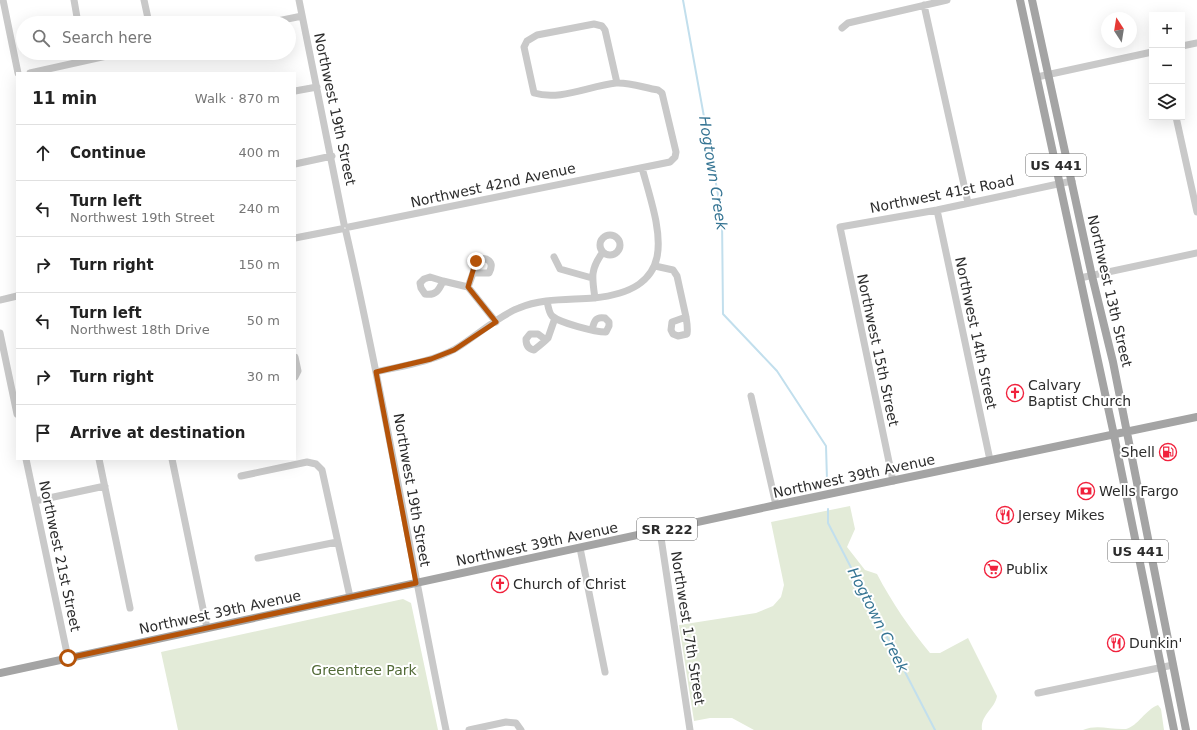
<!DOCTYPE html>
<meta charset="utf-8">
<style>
:root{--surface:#fff;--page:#f6f6f6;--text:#222;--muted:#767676;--line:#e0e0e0}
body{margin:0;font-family:"DejaVu Sans",sans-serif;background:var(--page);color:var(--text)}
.controls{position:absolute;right:12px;top:12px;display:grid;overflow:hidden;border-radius:0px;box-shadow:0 4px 16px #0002}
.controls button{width:36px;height:36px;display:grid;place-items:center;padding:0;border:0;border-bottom:1px solid var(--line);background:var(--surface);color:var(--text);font:20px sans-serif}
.compass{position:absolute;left:1101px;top:12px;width:36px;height:36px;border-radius:50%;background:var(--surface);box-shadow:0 4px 16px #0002;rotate:348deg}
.stop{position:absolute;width:12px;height:12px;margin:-9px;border:3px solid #b45309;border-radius:50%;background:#fff}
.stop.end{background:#b45309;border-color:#fff;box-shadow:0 1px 4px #0008}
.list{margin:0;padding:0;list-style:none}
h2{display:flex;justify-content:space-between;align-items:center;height:52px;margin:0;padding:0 16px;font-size:17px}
h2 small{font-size:13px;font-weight:400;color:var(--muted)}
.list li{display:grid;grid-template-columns:26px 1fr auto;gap:12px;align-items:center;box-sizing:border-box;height:56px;padding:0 16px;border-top:1px solid var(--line)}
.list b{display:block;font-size:15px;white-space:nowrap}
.list p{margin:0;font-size:13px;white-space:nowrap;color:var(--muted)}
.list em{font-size:13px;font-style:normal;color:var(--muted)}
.icon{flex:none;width:22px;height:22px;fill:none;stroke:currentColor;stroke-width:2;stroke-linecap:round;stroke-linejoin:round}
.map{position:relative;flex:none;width:1197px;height:730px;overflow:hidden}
.search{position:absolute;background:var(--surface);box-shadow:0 4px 16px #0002;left:16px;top:16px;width:280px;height:44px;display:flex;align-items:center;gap:10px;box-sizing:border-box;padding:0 14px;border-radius:22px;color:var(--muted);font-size:15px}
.panel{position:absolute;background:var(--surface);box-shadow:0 4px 16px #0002;left:16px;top:72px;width:280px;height:388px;border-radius:0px}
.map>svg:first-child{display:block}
.green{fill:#e3ebd8}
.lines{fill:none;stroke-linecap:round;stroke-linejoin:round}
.stream{stroke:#c2dfed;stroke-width:2}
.minor{stroke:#c9c9c9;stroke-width:7}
.major{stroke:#a4a4a4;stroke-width:8}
.route{stroke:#b45309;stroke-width:5}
.labels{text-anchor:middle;stroke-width:4;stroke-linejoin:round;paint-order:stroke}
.shield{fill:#fff;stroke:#6b6b6b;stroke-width:1}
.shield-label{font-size:13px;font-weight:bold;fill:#2c2c2c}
.street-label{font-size:14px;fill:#2c2c2c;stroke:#fff}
.poi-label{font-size:14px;fill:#2c2c2c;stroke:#fff;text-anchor:start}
.park-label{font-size:14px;fill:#526a37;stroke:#fff}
.water-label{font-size:15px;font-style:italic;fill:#357493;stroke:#fff}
</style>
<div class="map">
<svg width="1197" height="730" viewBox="0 0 1197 730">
<rect width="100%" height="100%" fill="#fff"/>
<path class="green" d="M850 506 855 529 847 547 865 570 877 574C891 601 910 629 930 653H940L968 638 997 696C995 709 980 715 982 730H754L732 718H710L694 721 679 625 756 613 773 606 781 597 784 585 771 522Z
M403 599 411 603 438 730H178L161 652Z
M1158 705 1161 709 1164 730H1083C1097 724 1111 730 1126 729 1138 726 1145 710 1158 705Z"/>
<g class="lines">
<path class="stream" d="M683 0 722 217 723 314 777 371 826 446 827 480
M828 509V523L935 730"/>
<path class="minor" d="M3 0 18 73
M74 0 78 23
M144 0 149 23
M299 0 344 224
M924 5 968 203
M268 23 302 16
M842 28 848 23 947 0
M1182 46 1197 43
M30 73 120 53
M1037 77 1152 52
M295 91 317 87
M1176 117 1197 212
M295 164 332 156
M937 210 990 460
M349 227 670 162 675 157 676 152 662 93 658 90C645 88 629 82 616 83 589 86 560 101 534 93L524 47 527 41 537 35 594 24 602 26 605 30 617 83
M346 232C384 397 412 564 446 730
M600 245a10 10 0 1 1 20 0a10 10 0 1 1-20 0Z
M295 238 341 229
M554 257 560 269 592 278
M655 266 673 270 677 276 686 317C687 323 688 328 687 334L678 336 673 334 671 330 672 322 686 317
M1080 278 1197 253
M443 281 430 277 424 279 420 283 421 288 425 294C436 296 439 290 443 281L468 287 473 273H489C495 262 487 255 476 261L473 273
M468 287 496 322
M595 298C592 278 590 269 603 252
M0 300 17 296
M547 301C548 306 549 313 552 316 560 323 595 332 606 332L609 326V322L605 318C595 316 594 322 592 330
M0 333 17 414
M546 340 538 334H530L526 339C526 345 528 349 534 350 539 346 543 343 548 338L555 318
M295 357 298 371 295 377
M376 372C402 366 431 362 455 349 474 338 499 315 519 308 542 298 569 300 594 298 683 289 659 229 642 168
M751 396 776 505
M26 459 68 658
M99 459 130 608
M172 459 207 628
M241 476 307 462 316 464 322 470 350 597
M893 481 840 227 937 210 1072 181
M35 501 105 486
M660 531 690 730
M580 548 605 672
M258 558 337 542
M1038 693 1173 665
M469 730 506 722 516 723 521 730"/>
<path class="major" d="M1020 0 1114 435 1174 730
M1032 0 1092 276 1113 362 1186 730
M0 673 776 505 1197 417"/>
</g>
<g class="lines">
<path class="route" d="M68 658 416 583 376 372 431 359 454 350 496 322 468 287 476 261"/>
</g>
<defs>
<g id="church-ring" transform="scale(0.9)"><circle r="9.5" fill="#fff" stroke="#f1213c" stroke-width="1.5"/><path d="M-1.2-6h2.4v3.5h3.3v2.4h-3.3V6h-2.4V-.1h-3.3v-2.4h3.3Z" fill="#f1213c"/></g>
<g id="fuel-ring" transform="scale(0.9)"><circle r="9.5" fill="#fff" stroke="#f1213c" stroke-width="1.5"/><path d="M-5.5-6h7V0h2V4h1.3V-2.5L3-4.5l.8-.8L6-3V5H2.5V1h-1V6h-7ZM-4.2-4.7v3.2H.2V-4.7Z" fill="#f1213c"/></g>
<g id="bank-ring" transform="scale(0.9)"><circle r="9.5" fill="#fff" stroke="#f1213c" stroke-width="1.5"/><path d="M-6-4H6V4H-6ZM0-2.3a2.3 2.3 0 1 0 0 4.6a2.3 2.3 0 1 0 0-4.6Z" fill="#f1213c"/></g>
<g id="restaurant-ring" transform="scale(0.9)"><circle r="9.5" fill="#fff" stroke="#f1213c" stroke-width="1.5"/><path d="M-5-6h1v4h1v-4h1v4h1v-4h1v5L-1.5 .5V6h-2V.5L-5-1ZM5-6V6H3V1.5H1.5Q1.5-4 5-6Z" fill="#f1213c"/></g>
<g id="supermarket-ring" transform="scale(0.9)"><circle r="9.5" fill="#fff" stroke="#f1213c" stroke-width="1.5"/><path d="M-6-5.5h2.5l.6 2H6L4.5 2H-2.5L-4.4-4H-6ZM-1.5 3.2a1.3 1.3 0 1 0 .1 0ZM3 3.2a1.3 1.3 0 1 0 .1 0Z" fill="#f1213c"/></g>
</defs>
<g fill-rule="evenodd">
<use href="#church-ring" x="1015" y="393"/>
<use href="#fuel-ring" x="1168" y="452"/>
<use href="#bank-ring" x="1086" y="491"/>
<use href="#restaurant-ring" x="1005" y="515"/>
<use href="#supermarket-ring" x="993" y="569"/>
<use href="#church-ring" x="500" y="584"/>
<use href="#restaurant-ring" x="1116" y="643"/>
</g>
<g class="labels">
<g class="shield">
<rect x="1026" y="154" width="60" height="22" rx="3"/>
<rect x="637" y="518" width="60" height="22" rx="3"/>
<rect x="1108" y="540" width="60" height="22" rx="3"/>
</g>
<g class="shield-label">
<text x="1056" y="170">US 441</text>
<text x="667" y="534">SR 222</text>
<text x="1138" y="556">US 441</text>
</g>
<g class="street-label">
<text transform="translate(335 109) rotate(78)" y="5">Northwest 19th Street</text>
<text transform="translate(493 185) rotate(-12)" y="5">Northwest 42nd Avenue</text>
<text transform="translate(942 194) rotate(-11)" y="5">Northwest 41st Road</text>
<text transform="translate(1110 291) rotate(77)" y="5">Northwest 13th Street</text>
<text transform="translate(976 333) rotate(78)" y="5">Northwest 14th Street</text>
<text transform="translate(878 350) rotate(78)" y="5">Northwest 15th Street</text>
<text transform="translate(854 476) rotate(-12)" y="5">Northwest 39th Avenue</text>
<text transform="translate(412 490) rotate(80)" y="5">Northwest 19th Street</text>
<text transform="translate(537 544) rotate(-12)" y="5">Northwest 39th Avenue</text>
<text transform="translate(60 556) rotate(78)" y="5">Northwest 21st Street</text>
<text transform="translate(220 612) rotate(-12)" y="5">Northwest 39th Avenue</text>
<text transform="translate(688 628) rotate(81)" y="5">Northwest 17th Street</text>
</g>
<g class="poi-label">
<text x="1028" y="390">Calvary<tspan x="1028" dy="16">Baptist Church</tspan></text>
<text x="1155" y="457" text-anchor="end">Shell</text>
<text x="1099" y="496">Wells Fargo</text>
<text x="1018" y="520">Jersey Mikes</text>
<text x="1006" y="574">Publix</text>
<text x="513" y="589">Church of Christ</text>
<text x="1129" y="648">Dunkin'</text>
</g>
<g class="park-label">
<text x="364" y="675">Greentree Park</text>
</g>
<g class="water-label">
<text transform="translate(713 173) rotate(81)" y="5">Hogtown Creek</text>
<text transform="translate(878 620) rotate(63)" y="5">Hogtown Creek</text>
</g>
</g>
</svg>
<div class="controls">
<button>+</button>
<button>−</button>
<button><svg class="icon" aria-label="layers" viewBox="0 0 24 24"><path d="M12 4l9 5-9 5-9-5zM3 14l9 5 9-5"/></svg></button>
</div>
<svg class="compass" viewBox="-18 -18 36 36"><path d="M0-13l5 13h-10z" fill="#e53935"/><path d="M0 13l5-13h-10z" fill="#767676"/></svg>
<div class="stop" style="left:68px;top:658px"></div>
<div class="stop end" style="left:476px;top:261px"></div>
<div class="search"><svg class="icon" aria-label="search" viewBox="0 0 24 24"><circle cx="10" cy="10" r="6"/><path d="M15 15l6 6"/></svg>Search here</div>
<section class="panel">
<h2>11 min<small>Walk · 870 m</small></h2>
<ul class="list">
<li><svg class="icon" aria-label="ahead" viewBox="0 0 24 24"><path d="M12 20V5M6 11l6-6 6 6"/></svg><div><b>Continue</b></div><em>400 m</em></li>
<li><svg class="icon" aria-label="left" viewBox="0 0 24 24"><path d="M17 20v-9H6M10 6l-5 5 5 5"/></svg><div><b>Turn left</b><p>Northwest 19th Street</p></div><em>240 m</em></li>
<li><svg class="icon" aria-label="right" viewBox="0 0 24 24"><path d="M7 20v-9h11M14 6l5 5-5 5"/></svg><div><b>Turn right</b></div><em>150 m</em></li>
<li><svg class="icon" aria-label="left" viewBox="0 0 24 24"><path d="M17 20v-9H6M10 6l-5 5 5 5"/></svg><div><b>Turn left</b><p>Northwest 18th Drive</p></div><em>50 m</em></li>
<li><svg class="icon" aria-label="right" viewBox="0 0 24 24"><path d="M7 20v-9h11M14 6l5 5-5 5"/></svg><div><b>Turn right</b></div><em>30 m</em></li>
<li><svg class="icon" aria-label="arrive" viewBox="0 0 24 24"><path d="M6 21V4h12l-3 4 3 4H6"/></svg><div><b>Arrive at destination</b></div></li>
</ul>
</section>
</div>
